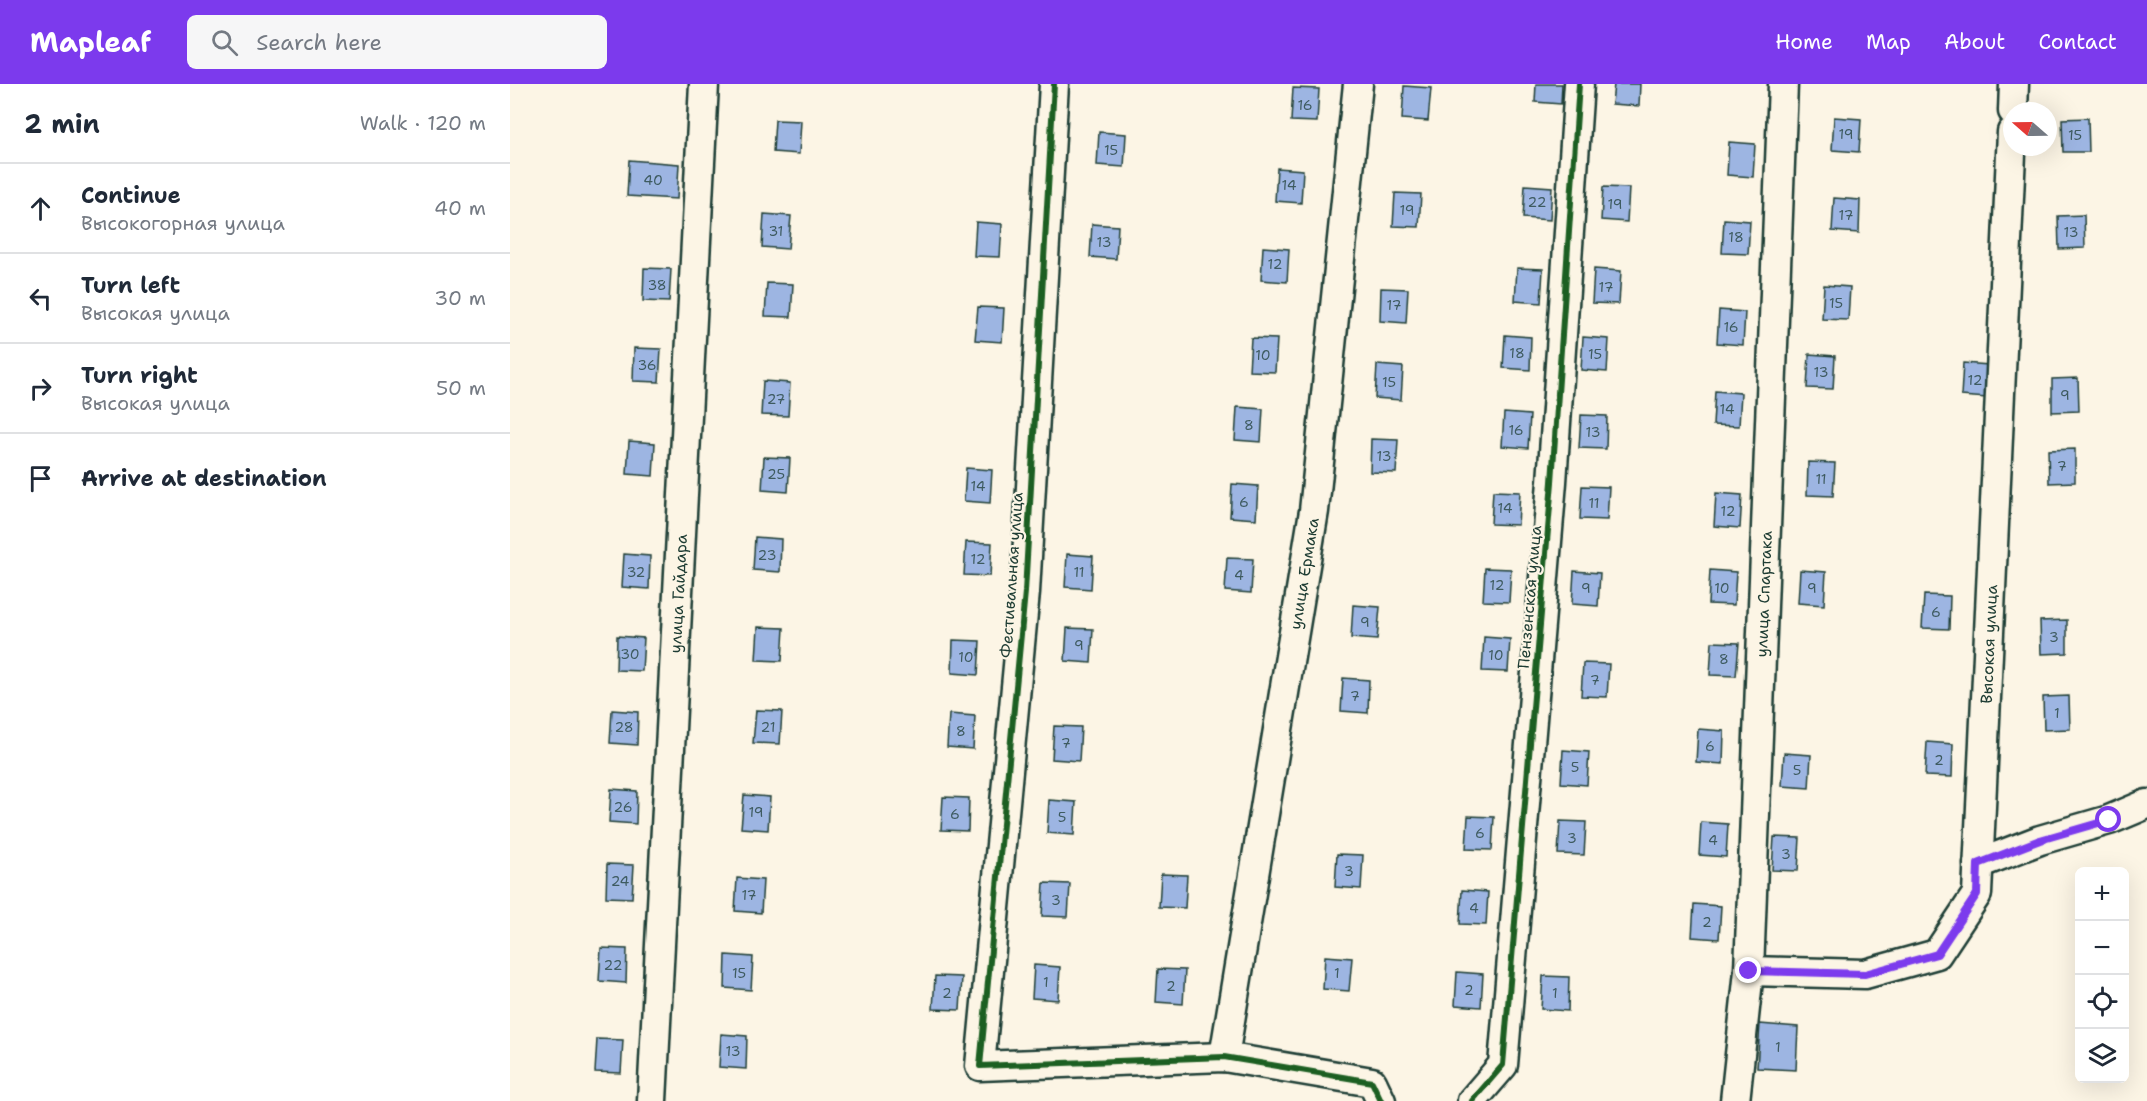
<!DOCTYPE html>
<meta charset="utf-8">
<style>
:root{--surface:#fff;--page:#f6f6f7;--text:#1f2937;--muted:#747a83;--line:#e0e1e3;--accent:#7c3aed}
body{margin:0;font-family:"Shantell Sans",sans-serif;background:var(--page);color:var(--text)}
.controls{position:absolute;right:18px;bottom:18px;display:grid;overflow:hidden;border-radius:9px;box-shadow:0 6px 24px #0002}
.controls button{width:54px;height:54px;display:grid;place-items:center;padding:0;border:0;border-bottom:2px solid var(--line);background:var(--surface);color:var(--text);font:30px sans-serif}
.compass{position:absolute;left:1493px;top:18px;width:54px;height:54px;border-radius:50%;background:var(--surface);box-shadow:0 6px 24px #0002;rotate:290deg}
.stop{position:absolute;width:18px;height:18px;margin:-14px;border:4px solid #7c3aed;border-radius:50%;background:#fff}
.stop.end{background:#7c3aed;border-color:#fff;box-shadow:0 2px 6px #0008}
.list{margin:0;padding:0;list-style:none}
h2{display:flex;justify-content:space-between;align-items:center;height:78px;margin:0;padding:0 24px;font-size:26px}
h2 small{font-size:20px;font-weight:400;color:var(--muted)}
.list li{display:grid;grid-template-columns:39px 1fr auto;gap:18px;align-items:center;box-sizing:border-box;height:90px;padding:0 24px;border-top:2px solid var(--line)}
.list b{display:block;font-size:22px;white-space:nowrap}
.list p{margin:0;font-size:20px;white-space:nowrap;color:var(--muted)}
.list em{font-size:20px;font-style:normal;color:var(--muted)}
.icon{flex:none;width:33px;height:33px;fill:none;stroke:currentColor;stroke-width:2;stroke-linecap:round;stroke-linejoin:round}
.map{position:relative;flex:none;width:1637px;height:1017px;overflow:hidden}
header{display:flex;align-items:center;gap:36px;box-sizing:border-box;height:84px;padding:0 30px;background:var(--accent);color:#fff}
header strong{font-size:28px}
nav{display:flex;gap:33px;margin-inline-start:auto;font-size:21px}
.search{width:420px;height:54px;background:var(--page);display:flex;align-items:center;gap:15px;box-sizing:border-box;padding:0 21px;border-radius:9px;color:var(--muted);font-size:22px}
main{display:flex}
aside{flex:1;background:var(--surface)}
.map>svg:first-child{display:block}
.building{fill:#9db5e2;stroke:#1f3d34;stroke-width:1.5}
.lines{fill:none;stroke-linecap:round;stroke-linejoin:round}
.minor-casing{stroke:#1f3d34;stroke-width:33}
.minor{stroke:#fcf5e5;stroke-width:28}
.cycleway-casing{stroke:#fcf5e5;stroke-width:10}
.cycleway{stroke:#1b5e20;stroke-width:6}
.route{stroke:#7c3aed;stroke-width:8}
.labels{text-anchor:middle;stroke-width:4.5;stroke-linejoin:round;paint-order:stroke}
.number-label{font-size:14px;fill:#3e5b60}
.street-label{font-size:16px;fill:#1f3d34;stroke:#fcf5e5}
</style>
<header>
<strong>Mapleaf</strong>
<div class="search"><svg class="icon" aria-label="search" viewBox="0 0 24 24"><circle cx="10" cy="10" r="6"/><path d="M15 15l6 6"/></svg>Search here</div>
<nav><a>Home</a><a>Map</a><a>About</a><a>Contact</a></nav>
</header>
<main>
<aside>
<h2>2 min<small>Walk · 120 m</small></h2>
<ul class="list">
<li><svg class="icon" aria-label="ahead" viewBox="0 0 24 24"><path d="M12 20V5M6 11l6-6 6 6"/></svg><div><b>Continue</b><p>Высокогорная улица</p></div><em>40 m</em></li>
<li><svg class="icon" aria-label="left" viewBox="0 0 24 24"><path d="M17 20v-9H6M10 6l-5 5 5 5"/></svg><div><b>Turn left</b><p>Высокая улица</p></div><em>30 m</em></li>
<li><svg class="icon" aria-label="right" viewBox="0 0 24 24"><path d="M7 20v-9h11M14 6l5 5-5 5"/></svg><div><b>Turn right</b><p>Высокая улица</p></div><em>50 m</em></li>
<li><svg class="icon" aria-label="arrive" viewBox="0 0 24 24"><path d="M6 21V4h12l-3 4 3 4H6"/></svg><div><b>Arrive at destination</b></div></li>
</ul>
</aside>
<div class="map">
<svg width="1637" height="1017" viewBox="0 0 1637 1017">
<rect width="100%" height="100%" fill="#fcf5e5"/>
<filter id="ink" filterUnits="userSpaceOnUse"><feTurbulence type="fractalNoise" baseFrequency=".0167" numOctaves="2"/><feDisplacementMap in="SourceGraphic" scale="12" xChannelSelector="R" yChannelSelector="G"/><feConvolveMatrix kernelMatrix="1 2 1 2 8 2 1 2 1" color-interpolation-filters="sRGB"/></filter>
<g filter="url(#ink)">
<path class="building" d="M1026 0H1052L1051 20 1025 18Z
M1104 0H1130L1129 22 1102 20Z
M894 2 921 4 918 37 892 35Z
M783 4 809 5 807 38 781 37Z
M1324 33 1351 35 1349 68 1322 66Z
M1578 34 1579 68H1553L1552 35Z
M265 36 291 37 289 70 263 68Z
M589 48 616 50 614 83 587 81Z
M1219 58 1245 60 1243 93 1217 91Z
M119 76 169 80 167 115 117 112Z
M767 84 793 86 791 119 765 117Z
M1015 101 1042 103 1040 136 1013 134Z
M1093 103 1119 104 1117 138 1091 136Z
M885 109 911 110 909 143 883 142Z
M1324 114 1350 116 1349 149 1322 147Z
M254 130 281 132 278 165 252 163Z
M1574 131 1575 164 1549 165 1548 132Z
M1214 135 1240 137 1238 170 1212 169Z
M466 138 492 140 490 173 464 172Z
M582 140 608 142 606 175 580 173Z
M753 163 779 165 777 198 751 196Z
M134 184 161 185 159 218 133 217Z
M1007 184 1033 185 1031 219 1005 217Z
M1084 185 1111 187 1109 220 1082 219Z
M257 199 283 200 281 233 255 232Z
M1314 201 1340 203 1338 236 1312 235Z
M871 204 898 205 896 239 870 237Z
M468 223 494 224 492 258 465 256Z
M1209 226 1235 228 1233 261 1207 259Z
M995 251 1021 253 1020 286 993 284Z
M1073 253 1099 255 1097 288 1071 286Z
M741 254 767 255 765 288 739 287Z
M124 264 151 265 149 298 123 297Z
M1299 270 1325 272 1323 305 1297 304Z
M1453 279 1479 281 1477 314 1451 312Z
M867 281 893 283 891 316 865 314Z
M1568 294 1569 327 1542 328V295Z
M253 297 280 299 278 332 251 331Z
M1205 307 1231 309 1229 342 1203 341Z
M727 323 753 325 751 358 725 356Z
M994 329 1020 331 1018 364 992 362Z
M1071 331 1097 332 1096 365 1069 364Z
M861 355 888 356 886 389 860 388Z
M119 357 145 359 143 392 117 390Z
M1565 365V398L1539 399 1538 366Z
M254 373 280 374 278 408 252 406Z
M1298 378 1325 379 1323 412 1297 411Z
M456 384 482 386 480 419 454 417Z
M722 400 748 402 746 435 720 433Z
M1072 402 1099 403 1097 436 1070 435Z
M983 407 1010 408 1008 441 981 440Z
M1206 409 1232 411 1230 444 1204 442Z
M245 453 271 455 270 488 243 486Z
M456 458 482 459 480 492 454 491Z
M114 470 140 472 139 505 112 503Z
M557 470 583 472 581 505 555 503Z
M717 474 743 475 741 509 715 507Z
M975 484 1001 485 999 518 973 517Z
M1200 486 1226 488 1224 521 1198 520Z
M1290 486 1316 488 1314 521 1288 519Z
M1064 487 1090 489 1088 522 1062 520Z
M1414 511 1440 512 1439 545 1412 544Z
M843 521 870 523 867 556 841 554Z
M1557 536V569L1531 570 1530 537Z
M248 543 274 544 272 577 246 576Z
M557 544 583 545 581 579 555 577Z
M107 552 134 554 132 587 106 586Z
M974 553 1000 555 998 588 972 587Z
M443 556 470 557 468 591 442 589Z
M1202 558 1229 559 1226 592 1200 591Z
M1073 579 1099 580 1097 613 1071 612Z
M833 594 859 596 858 629 831 627Z
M1559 612 1560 645 1534 646 1533 613Z
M102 626 128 628 127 661 100 659Z
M246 626 272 627 270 660 243 659Z
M439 630 465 632 463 665 437 663Z
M544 642 571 643 569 677 542 675Z
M1188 645 1214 647 1213 680 1186 678Z
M1417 658 1443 660 1442 693 1415 692Z
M1053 666 1079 668 1077 701 1051 699Z
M1274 669 1301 671 1299 704 1272 702Z
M101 705 127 707 126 740 99 738Z
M234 711 260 713 258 746 231 744Z
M433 713 459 714 458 747 431 746Z
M539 716 566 718 564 751 537 749Z
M958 732 984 733 982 766 956 765Z
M1050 737 1076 738 1074 771 1048 770Z
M1191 738 1218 740 1216 773 1189 771Z
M1264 753 1290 754 1288 787 1262 786Z
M827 770 853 771 851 805 825 803Z
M97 780 124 781 122 814 96 813Z
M651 790 677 791 675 824 649 823Z
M227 794 253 796 251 829 225 827Z
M534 799 560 800 558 833 532 832Z
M952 806 978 808 976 841 950 840Z
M1184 820 1211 822 1209 855 1182 853Z
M91 864 117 865 116 899 89 897Z
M216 871 243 873 241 906 215 904Z
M815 872 842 874 839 907 813 905Z
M524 881 550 883 548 916 522 914Z
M648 885 675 886 673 920 646 918Z
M947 888 973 890 971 923 945 921Z
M425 892 452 893 450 926 423 925Z
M1033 892 1059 893 1058 927 1031 925Z
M1250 940 1288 943 1286 986 1247 984Z
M211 950 237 952 236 985 209 983Z
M87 955 113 956 111 989 85 988Z"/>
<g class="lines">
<g class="minor-casing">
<g id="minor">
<path d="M544 0 515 508 470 982 714 973 862 998 871 1017"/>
<path d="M1503 27 1504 0"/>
<path d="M1468 780 1530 756 1599 736 1637 720"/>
<path id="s1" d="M1239 887 1355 890 1427 870 1467 810 1502 48"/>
<path id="s2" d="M714 973 804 427 848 0"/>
<path id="s3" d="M142 1017 194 0"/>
<path d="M962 1017 993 981 1042 398 1069 0"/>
<path id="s4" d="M1225 1017 1239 887 1273 0"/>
</g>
</g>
<use href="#minor" class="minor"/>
<g class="cycleway-casing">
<path id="cycleway" d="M544 0 515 508 470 982 714 973 862 998 871 1017
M962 1017 993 981 1042 398 1069 0"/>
</g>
<use href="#cycleway" class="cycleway"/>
</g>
</g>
<g class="lines" filter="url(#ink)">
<path class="route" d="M1239 887 1355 890 1427 870 1467 810 1468 780 1530 756 1599 736"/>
</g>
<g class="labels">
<g class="number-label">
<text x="795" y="26">16</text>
<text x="1336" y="55">19</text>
<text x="1565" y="56">15</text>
<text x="601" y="71">15</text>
<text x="143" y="101">40</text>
<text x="779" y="106">14</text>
<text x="1027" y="123">22</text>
<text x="1105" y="125">19</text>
<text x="897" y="131">19</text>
<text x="1336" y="136">17</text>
<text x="266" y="152">31</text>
<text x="1561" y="153">13</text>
<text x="1226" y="158">18</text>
<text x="594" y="163">13</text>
<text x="765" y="185">12</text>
<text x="147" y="206">38</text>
<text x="1096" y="208">17</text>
<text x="1326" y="224">15</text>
<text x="884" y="226">17</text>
<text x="1221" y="248">16</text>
<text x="1007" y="274">18</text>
<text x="1085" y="275">15</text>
<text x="753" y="276">10</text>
<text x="137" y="286">36</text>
<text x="1311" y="293">13</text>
<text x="1465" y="301">12</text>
<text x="879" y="303">15</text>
<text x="1555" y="316">9</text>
<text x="266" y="320">27</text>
<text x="1217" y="330">14</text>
<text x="739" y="346">8</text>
<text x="1006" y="351">16</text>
<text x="1083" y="353">13</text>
<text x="874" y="377">13</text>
<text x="1552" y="387">7</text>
<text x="266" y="395">25</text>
<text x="1311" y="400">11</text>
<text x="468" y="407">14</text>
<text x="734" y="423">6</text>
<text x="1084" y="424">11</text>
<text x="995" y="429">14</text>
<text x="1218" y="432">12</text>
<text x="257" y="476">23</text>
<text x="468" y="480">12</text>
<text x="126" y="493">32</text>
<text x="569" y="493">11</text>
<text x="729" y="496">4</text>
<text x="987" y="506">12</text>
<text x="1076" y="509">9</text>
<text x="1212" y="509">10</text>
<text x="1302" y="509">9</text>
<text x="1426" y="533">6</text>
<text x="855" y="543">9</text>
<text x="1544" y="558">3</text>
<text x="569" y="566">9</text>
<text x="120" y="575">30</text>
<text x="986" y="576">10</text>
<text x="456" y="578">10</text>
<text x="1214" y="580">8</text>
<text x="1085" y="601">7</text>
<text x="845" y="617">7</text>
<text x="1547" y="634">1</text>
<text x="114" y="648">28</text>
<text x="258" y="648">21</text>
<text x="451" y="652">8</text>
<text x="556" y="664">7</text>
<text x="1200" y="667">6</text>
<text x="1429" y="681">2</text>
<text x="1065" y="688">5</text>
<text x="1287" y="691">5</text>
<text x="113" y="728">26</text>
<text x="246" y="733">19</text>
<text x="445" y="735">6</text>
<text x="552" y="738">5</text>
<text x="970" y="754">6</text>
<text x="1062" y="759">3</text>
<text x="1203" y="761">4</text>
<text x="1276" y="775">3</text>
<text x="839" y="792">3</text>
<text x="110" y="802">24</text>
<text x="239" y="816">17</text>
<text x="546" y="821">3</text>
<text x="964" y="829">4</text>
<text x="1197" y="843">2</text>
<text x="103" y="886">22</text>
<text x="229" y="894">15</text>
<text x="827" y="894">1</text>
<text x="536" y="903">1</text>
<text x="661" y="907">2</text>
<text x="959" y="911">2</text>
<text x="437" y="914">2</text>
<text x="1045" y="914">1</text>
<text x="1268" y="968">1</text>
<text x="223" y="972">13</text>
</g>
<g class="street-label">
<text dy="6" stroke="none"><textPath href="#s2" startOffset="490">улица Ермака</textPath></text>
<text transform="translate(501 491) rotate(-86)" y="6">Фестивальная улица</text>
<text dy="6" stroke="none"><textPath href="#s3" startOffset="508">улица Гайдара</textPath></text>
<text dy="6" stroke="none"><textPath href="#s4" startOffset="508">улица Спартака</textPath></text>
<text transform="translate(1019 513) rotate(-85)" y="6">Пензенская улица</text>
<text dy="6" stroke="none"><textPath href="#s1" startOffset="513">Высокая улица</textPath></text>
</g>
</g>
</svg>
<div class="controls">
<button>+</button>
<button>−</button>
<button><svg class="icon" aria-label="locate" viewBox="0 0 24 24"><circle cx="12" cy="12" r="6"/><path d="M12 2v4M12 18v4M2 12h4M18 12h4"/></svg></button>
<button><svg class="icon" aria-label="layers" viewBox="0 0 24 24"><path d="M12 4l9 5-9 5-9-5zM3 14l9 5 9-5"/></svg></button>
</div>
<svg class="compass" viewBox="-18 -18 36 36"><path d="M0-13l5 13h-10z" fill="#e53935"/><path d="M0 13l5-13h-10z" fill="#747a83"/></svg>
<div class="stop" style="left:1599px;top:736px"></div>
<div class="stop end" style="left:1239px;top:887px"></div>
</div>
</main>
